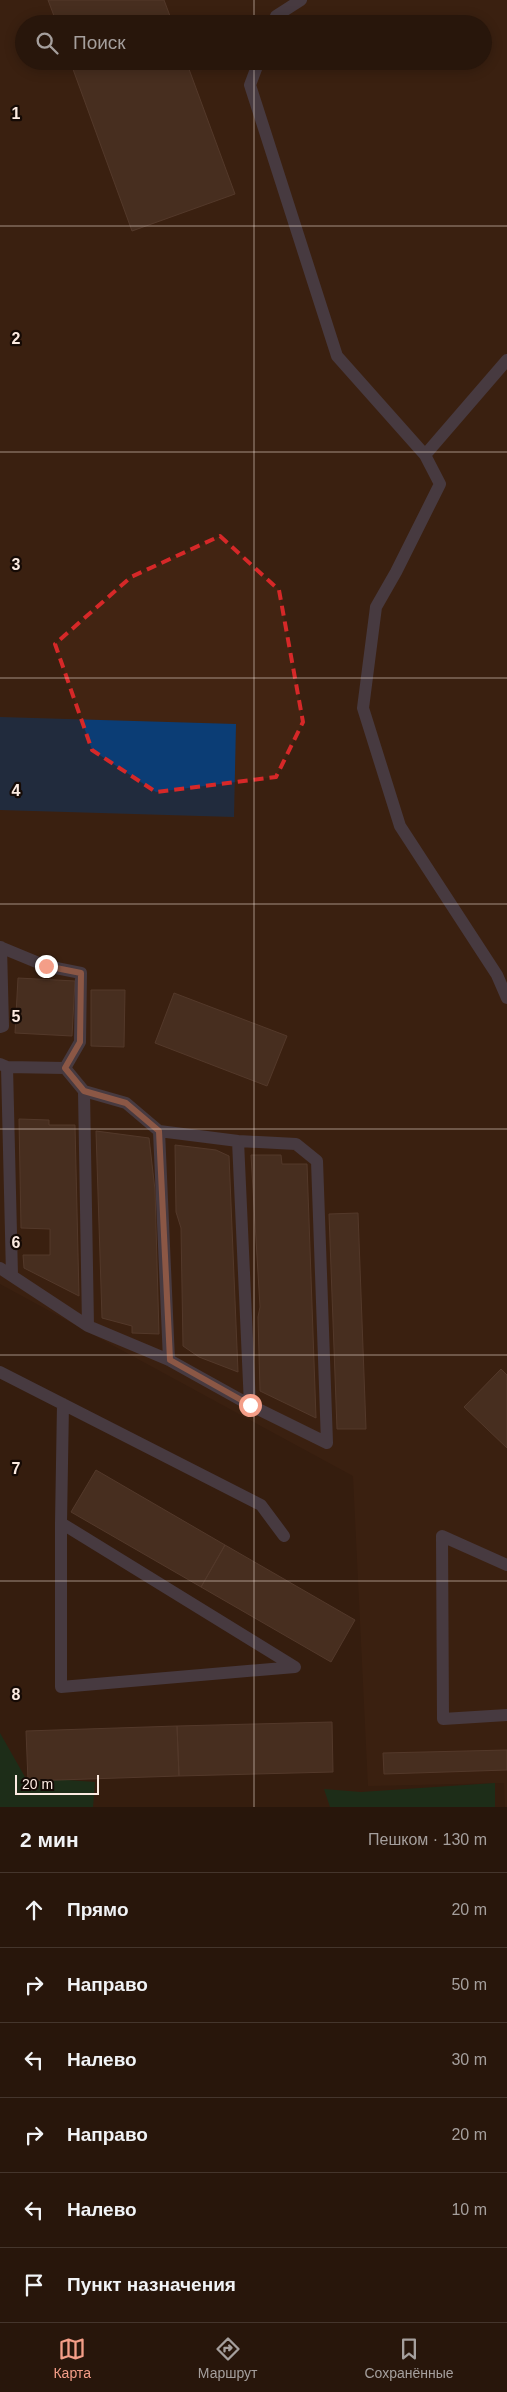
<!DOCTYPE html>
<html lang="ru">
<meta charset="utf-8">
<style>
:root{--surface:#28160b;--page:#342319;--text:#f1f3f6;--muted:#a59f9d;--line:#44352c;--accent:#f49e88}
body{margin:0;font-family:Arial,sans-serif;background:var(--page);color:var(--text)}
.scale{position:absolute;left:15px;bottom:12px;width:84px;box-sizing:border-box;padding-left:5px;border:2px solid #fcebe2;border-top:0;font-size:14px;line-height:18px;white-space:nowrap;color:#fcebe2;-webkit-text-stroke:4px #150a05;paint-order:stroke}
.stop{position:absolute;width:15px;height:15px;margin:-11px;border:4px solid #f49e88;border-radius:50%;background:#fff}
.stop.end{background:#f49e88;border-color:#fff;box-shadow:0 1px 5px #0008}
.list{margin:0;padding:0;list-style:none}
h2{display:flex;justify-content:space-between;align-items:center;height:65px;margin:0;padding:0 20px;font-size:21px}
h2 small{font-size:16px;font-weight:400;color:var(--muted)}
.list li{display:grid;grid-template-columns:32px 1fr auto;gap:15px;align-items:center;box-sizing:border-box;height:75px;padding:0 20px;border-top:1px solid var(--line)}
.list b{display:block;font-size:19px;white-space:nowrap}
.list em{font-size:16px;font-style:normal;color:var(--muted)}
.icon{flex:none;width:28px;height:28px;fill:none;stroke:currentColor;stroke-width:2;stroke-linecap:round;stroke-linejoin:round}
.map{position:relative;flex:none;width:507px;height:1807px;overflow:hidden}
.search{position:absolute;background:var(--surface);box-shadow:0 2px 12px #0003;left:15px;right:15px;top:15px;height:55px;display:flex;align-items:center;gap:12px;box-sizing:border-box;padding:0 18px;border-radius:28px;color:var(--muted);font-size:19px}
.sheet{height:515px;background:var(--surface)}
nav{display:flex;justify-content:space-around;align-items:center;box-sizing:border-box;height:70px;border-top:1px solid var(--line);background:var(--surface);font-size:14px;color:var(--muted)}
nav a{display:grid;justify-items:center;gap:2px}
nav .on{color:var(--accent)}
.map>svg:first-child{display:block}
.built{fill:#422412;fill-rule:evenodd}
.green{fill:#004224}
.water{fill:#0b3d75}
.building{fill:#5e4334;stroke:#775a4b}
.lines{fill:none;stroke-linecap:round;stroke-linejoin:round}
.service{stroke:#5e5d7c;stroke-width:12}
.route{stroke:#f49e88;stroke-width:6}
.marked{fill:none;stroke:#d62828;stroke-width:4;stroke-dasharray:10 6;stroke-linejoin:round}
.grid{fill:none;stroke:#fcebe2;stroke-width:1;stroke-opacity:0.55}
.grid-label{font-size:16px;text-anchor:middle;font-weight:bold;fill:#fcebe2;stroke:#150a05;stroke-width:4.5;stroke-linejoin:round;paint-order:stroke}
</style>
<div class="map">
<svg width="507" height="1807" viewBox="0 0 507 1807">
<rect width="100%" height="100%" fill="#351d0f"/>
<path class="built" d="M0 0H507V1807H505L504 1783 368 1786 353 1476 0 1284ZM24 24H483V61H24Z"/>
<path class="green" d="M0 1733 25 1777 95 1782 93 1807H0Z
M495 1783V1807H330L324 1789 361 1792Z"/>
<path class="water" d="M0 717 236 724 234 817 0 810Z"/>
<path class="building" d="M48 0H164L173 24H57Z
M70 61H186L235 194 132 231Z
M18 978 75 981 72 1036 15 1033Z
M91 990H125L124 1047 91 1046Z
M174 993 287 1036 267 1086 155 1043Z
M19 1119 49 1120V1125H75L79 1296 24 1268 23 1255H50V1229L21 1228Z
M96 1131 149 1138 155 1190 159 1334 132 1333V1326L102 1318Z
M175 1145 216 1150 229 1156 238 1372 199 1357 183 1346 181 1228 176 1212Z
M251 1155H281L282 1164H307L316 1418 260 1391 258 1317 260 1307Z
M358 1213 366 1429H337L329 1214Z
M501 1369 507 1375V1448L464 1407Z
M96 1470 225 1545 201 1587 71 1512Z
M225 1545 355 1620 331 1662 201 1587Z
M332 1722 333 1772 179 1776 177 1726Z
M177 1726 179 1776 28 1781 26 1731Z
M507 1750V1770L384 1774 383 1753Z"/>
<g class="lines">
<path class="service" d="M273 24 276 16 301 0
M259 61 250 85 337 356 425 455 440 484 396 572 376 607 363 708 400 826 497 975 507 998
M425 455 507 360
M0 947 46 966 81 973 80 1042 65 1068
M0 1027 3 1026 1 947
M0 1064 7 1067 65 1068 84 1091 126 1103 159 1131 238 1141 296 1144 317 1161 327 1443 250 1405 169 1360 88 1326 0 1268
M7 1067 12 1275
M84 1091 88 1326
M159 1131 169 1360
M238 1141 250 1405
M0 1372 261 1505 284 1536
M61 1523V1687L295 1667 61 1523 63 1404
M507 1565 442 1536 443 1719 507 1715"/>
</g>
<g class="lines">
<path class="route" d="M46 966 81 973 80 1042 65 1068 84 1091 126 1103 159 1131 170 1360 250 1405"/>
</g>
<path d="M0 0H507V1807H0ZM220 536 279 590 303 722 276 777 156 792 92 750 55 644 131 577Z" fill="#351d0f" fill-opacity=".55" fill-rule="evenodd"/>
<path class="marked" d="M220 536 279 590 303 722 276 777 156 792 92 750 55 644 131 577Z"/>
<path class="grid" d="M254 0V24M254 61V1807M0 226H507M0 452H507M0 678H507M0 904H507M0 1129H507M0 1355H507M0 1581H507"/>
<g class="grid-label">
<text x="16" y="119">1</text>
<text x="16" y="344">2</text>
<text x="16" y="570">3</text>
<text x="16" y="796">4</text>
<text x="16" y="1022">5</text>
<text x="16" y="1248">6</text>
<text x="16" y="1474">7</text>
<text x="16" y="1700">8</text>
</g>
</svg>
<div class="scale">20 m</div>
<div class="stop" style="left:250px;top:1405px"></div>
<div class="stop end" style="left:46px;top:966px"></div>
<div class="search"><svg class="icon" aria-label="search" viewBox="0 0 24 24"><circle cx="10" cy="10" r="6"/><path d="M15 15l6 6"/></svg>Поиск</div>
</div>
<section class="sheet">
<h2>2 мин<small>Пешком · 130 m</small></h2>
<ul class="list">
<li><svg class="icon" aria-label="ahead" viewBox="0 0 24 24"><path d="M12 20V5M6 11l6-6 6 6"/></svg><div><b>Прямо</b></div><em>20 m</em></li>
<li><svg class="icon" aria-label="right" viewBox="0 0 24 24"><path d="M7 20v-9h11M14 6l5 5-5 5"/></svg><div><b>Направо</b></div><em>50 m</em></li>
<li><svg class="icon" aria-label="left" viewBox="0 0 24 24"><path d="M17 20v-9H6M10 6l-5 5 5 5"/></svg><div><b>Налево</b></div><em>30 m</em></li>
<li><svg class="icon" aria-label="right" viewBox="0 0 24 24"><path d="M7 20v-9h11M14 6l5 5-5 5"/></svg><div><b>Направо</b></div><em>20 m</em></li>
<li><svg class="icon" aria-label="left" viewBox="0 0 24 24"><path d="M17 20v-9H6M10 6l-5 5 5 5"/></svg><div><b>Налево</b></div><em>10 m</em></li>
<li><svg class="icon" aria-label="arrive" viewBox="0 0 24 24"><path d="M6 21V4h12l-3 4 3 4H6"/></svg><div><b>Пункт назначения</b></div></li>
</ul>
</section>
<nav>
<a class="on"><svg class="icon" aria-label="map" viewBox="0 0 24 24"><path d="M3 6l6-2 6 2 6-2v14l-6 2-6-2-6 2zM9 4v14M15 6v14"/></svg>Карта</a>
<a><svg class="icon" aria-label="directions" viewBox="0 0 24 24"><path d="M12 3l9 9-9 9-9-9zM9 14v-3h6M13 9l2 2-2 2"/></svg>Маршрут</a>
<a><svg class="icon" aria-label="saved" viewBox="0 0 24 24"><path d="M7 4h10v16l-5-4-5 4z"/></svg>Сохранённые</a>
</nav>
